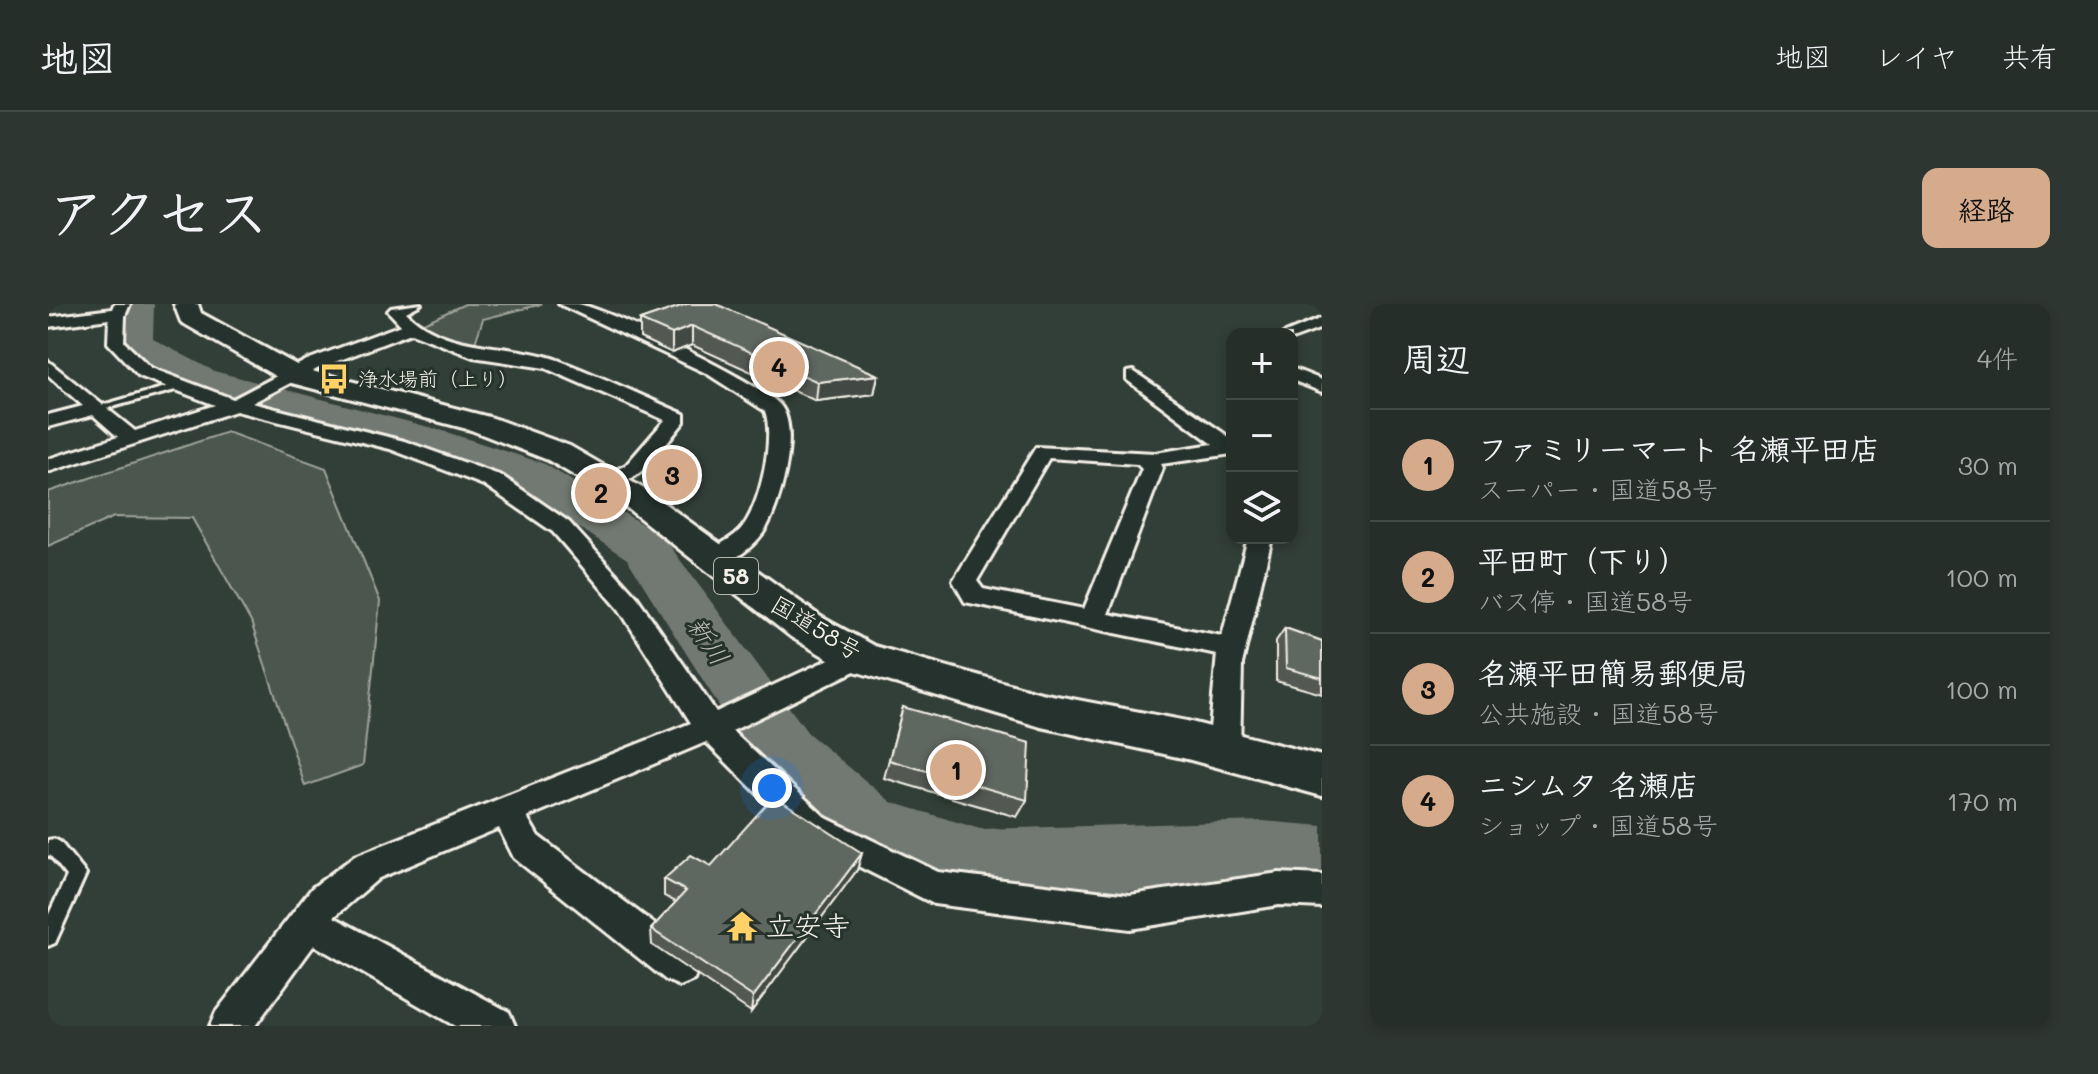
<!DOCTYPE html>
<html lang="ja">
<meta charset="utf-8">
<style>
:root{--surface:#262e2a;--page:#2e3632;--text:#f1f3f6;--muted:#a4a8a8;--line:#424a47;--accent:#d6ab8b}
body{margin:0;font-family:Mali,"Klee One",sans-serif;background:var(--page);color:var(--text)}
.controls{position:absolute;right:24px;top:24px;display:grid;overflow:hidden;border-radius:16px;box-shadow:0 4px 12px #0003}
.controls button{width:72px;height:72px;display:grid;place-items:center;padding:0;border:0;border-bottom:2px solid var(--line);background:var(--surface);color:var(--text);font:40px sans-serif}
.you{position:absolute;left:724px;top:484px;width:28px;height:28px;margin:-20px;border:6px solid #fff;border-radius:50%;background:#1a73e8;box-shadow:0 0 0 12px #1a73e833}
.badge{display:grid;place-items:center;width:52px;height:52px;border-radius:50%;background:var(--accent);color:#111;font-size:26px;font-weight:700}
.pin{position:absolute;translate:-50% -50%;border:4px solid #fff;box-shadow:0 2px 8px #0006}
.list{margin:0;padding:0;list-style:none}
h2{display:flex;justify-content:space-between;align-items:center;height:104px;margin:0;padding:0 32px;font-size:34px}
h2 small{font-size:26px;font-weight:400;color:var(--muted)}
.list li{display:grid;grid-template-columns:52px 1fr auto;gap:24px;align-items:center;box-sizing:border-box;height:112px;padding:0 32px;border-top:2px solid var(--line)}
.list b{display:block;font-size:30px;white-space:nowrap}
.list p{margin:0;font-size:26px;white-space:nowrap;color:var(--muted)}
.list em{font-size:26px;font-style:normal;color:var(--muted)}
.icon{flex:none;width:44px;height:44px;fill:none;stroke:currentColor;stroke-width:2;stroke-linecap:round;stroke-linejoin:round}
.map{position:relative;flex:none;width:1274px;height:722px;overflow:hidden;border-radius:16px}
header{display:flex;align-items:center;gap:48px;box-sizing:border-box;height:112px;padding:0 40px;background:var(--surface);border-bottom:2px solid var(--line)}
header strong{font-size:38px}
nav{display:flex;gap:44px;margin-inline-start:auto;font-size:28px}
.intro{display:flex;align-items:center;justify-content:space-between;box-sizing:border-box;height:192px;padding:0 48px}
h1{margin:0;font-size:56px}
.button{padding:20px 36px;border-radius:16px;background:var(--accent);color:#111;font-size:28px;font-weight:700}
main{display:flex;gap:48px;padding:0 48px}
aside{flex:1;background:var(--surface);border-radius:16px;box-shadow:0 4px 12px #0003}
.map>svg:first-child{display:block}
.green{fill:#4c564f;stroke:#a0a49c;stroke-width:2}
.lines{fill:none;stroke-linecap:round;stroke-linejoin:round}
.river{fill:#727972;fill-rule:evenodd}
.lane-casing{stroke:#f4f1e8;stroke-width:6}
.street-casing{stroke:#f4f1e8;stroke-width:6}
.highway-casing{stroke:#f4f1e8;stroke-width:6}
.lane{fill:#26332d;fill-rule:evenodd}
.street{fill:#26332d;fill-rule:evenodd}
.highway{fill:#26332d;fill-rule:evenodd}
.wall{fill:#525953;stroke:#f4f1e8;stroke-width:2}
.shaded-wall{fill:#424944;stroke:#f4f1e8;stroke-width:2}
.building{fill:#5f6861;stroke:#f4f1e8;stroke-width:2}
.labels{text-anchor:middle;stroke-width:6;stroke-linejoin:round;paint-order:stroke}
.far-poi-label{font-size:20px;fill:#f4f1e8;stroke:#26332d;text-anchor:start}
.shield{fill:#26332d;stroke:#b6b8b0;stroke-width:2}
.shield-label{font-size:22px;font-weight:bold;fill:#f4f1e8}
.street-label{font-size:24px;fill:#f4f1e8;stroke:#26332d}
.water-label{font-size:26px;font-style:italic;fill:#babbb3;stroke:#26332d}
.near-poi-label{font-size:28px;fill:#f4f1e8;stroke:#26332d;text-anchor:start}
</style>
<header>
<strong>地図</strong>
<nav><a>地図</a><a>レイヤ</a><a>共有</a></nav>
</header>
<div class="intro"><h1>アクセス</h1><a class="button">経路</a></div>
<main>
<div class="map">
<svg width="1274" height="722" viewBox="0 0 1274 722">
<rect width="100%" height="100%" fill="#323e38"/>
<filter id="ink" filterUnits="userSpaceOnUse"><feTurbulence type="fractalNoise" baseFrequency=".0125" numOctaves="2"/><feDisplacementMap in="SourceGraphic" scale="16" xChannelSelector="R" yChannelSelector="G"/><feConvolveMatrix kernelMatrix="1 2 1 2 8 2 1 2 1" color-interpolation-filters="sRGB"/></filter>
<g filter="url(#ink)">
<path class="green" d="M417 0H494L435 15 426 42 371 21Z
M179 128 278 164 332 297 315 461 257 482 203 318 144 214 66 213 0 242V188Z"/>
<g class="lines">
<path class="river" d="M74 0H106L105 35 166 67 392 126 497 160 616 234 760 429 843 498 932 525 1215 517 1274 522V588L1215 583 932 591 794 544 712 467 579 255 465 180 362 144 140 83C117 72 84 60 69 39Z"/>
<g class="lane-casing">
<path id="lane" d="M132 79 135 80V84L49 107 44 104Z
M6 535 12 538 38 570 7 639 0 642V612L19 572 2 551 0 552V536Z"/>
</g>
<g class="street-casing">
<path id="street" d="M66 0H82L77 12 76 38 103 64 185 95 259 56 353 21 340 7 343 4 373 0 358 8C397 49 461 38 510 56 552 72 594 92 636 110V118C616 141 588 189 552 181L549 176 578 161 617 116 497 64 425 53 363 29 271 64 204 99 356 137 454 172 521 218 589 293 668 408 801 346 811 343 821 346 825 353 821 360 684 427 778 514 890 568 1082 591 1231 569 1274 571V603L1231 601 1082 625 886 600 754 534 658 438 479 513 490 532 646 650 651 663 646 676 632 682 618 676 466 554 451 524 331 574 286 613 461 708 467 722H407L266 641 207 722H162L168 708 264 584 307 552 643 419 571 305 505 228 438 182 342 145 188 107 0 168V155L70 133 45 111 0 123V111L35 102 0 71V57L87 127 167 101 91 72 60 39 61 15 0 23V13L64 5Z
M511 0C517 0 524 0 530 0 558 4 714 80 732 101 753 125 732 205 715 229 703 245 684 259 665 263L653 256C662 243 681 238 692 226 712 205 727 134 717 107L658 69Z
M1274 14V24L1244 35V30H1235Z
M1244 64 1274 76V88L1244 76Z
M1085 67 1184 135V150L1113 160 1115 164 1060 310 1174 332 1200 234H1224L1194 360 1192 446 1187 455 1176 458 1165 455 1160 446 1169 350 917 298 905 277 988 143 1107 149 1165 140 1079 76V68ZM1001 154 1089 160 1094 165 1036 305 935 285 929 277Z"/>
</g>
<g class="highway-casing">
<path id="highway" d="M126 0H150L153 9 256 65 445 114 522 142 598 186 773 313 826 342 993 389 1139 417 1274 452V492L1139 455 993 423 796 364 743 333 574 200 500 156 423 126 236 77 133 18Z"/>
</g>
<use href="#lane" class="lane"/>
<use href="#street" class="street"/>
<use href="#highway" class="highway"/>
</g>
<path class="wall" d="M639 0 830 71 826 90 768 97 644 41 624 49 592 34V16Z
M647 162V168L635 183 596 175 595 168Z
M1237 324 1274 337V390L1228 377V337Z
M855 403 979 496 969 513 836 474Z
M814 549 809 566 703 708 604 641 603 625 628 598 616 592V575L663 562Z"/>
<path class="shaded-wall" d="M644 22V41L624 49V30Z
M830 71 826 90 768 97 770 78Z
M647 162V168L635 183V176Z
M814 549 809 566 703 708 705 693Z"/>
<path class="building" d="M639 0H668L830 71 770 78 644 22 624 30 592 16Z
M608 154 647 162 635 176 595 168Z
M1237 324 1274 337V374L1238 364Z
M855 403 982 439 979 496 841 456Z
M726 492 814 549 705 693 603 625 638 587 616 575 643 551 663 562Z"/>
</g>
<defs>
<g id="bus-bare" transform="scale(2.4)"><path d="M-5-6H5V4H4V6H2V4H-2V6H-4V4H-5ZM-3.5-4V0h7V-4ZM-3.5 1.2v1.5H-2V1.2ZM2 1.2v1.5H3.5V1.2Z" fill="#ffd166" stroke="#26332d" stroke-width="2.5" paint-order="stroke"/></g>
<g id="temple-bare" transform="scale(2.4)"><path d="M0-6L5-2H3V0L6.5 2.5H4V6H1.5V3h-3V6H-4V2.5H-6.5L-3 0V-2H-5Z" fill="#ffd166" stroke="#26332d" stroke-width="2.5" paint-order="stroke"/></g>
</defs>
<g fill-rule="evenodd">
<use href="#bus-bare" x="286" y="75"/>
<use href="#temple-bare" x="694" y="622"/>
</g>
<g class="labels">
<g class="far-poi-label">
<text x="310" y="82">浄水場前（上り）</text>
</g>
<rect class="shield" x="666" y="254" width="44" height="36" rx="6"/>
<g class="shield-label">
<text x="688" y="280">58</text>
</g>
<g class="street-label">
<text transform="translate(768 324) rotate(31)" y="8">国道58号</text>
</g>
<g class="water-label">
<text transform="translate(660 337) rotate(56)" y="9">新川</text>
</g>
<g class="near-poi-label">
<text x="718" y="632">立安寺</text>
</g>
</g>
</svg>
<div class="controls">
<button>+</button>
<button>−</button>
<button><svg class="icon" aria-label="layers" viewBox="0 0 24 24"><path d="M12 4l9 5-9 5-9-5zM3 14l9 5 9-5"/></svg></button>
</div>
<div class="you"></div>
<div class="pin badge" style="left:908px;top:466px">1</div>
<div class="pin badge" style="left:553px;top:189px">2</div>
<div class="pin badge" style="left:624px;top:171px">3</div>
<div class="pin badge" style="left:731px;top:63px">4</div>
</div>
<aside>
<h2>周辺<small>4件</small></h2>
<ul class="list">
<li><span class="badge">1</span><div><b>ファミリーマート 名瀬平田店</b><p>スーパー · 国道58号</p></div><em>30 m</em></li>
<li><span class="badge">2</span><div><b>平田町（下り）</b><p>バス停 · 国道58号</p></div><em>100 m</em></li>
<li><span class="badge">3</span><div><b>名瀬平田簡易郵便局</b><p>公共施設 · 国道58号</p></div><em>100 m</em></li>
<li><span class="badge">4</span><div><b>ニシムタ 名瀬店</b><p>ショップ · 国道58号</p></div><em>170 m</em></li>
</ul>
</aside>
</main>
